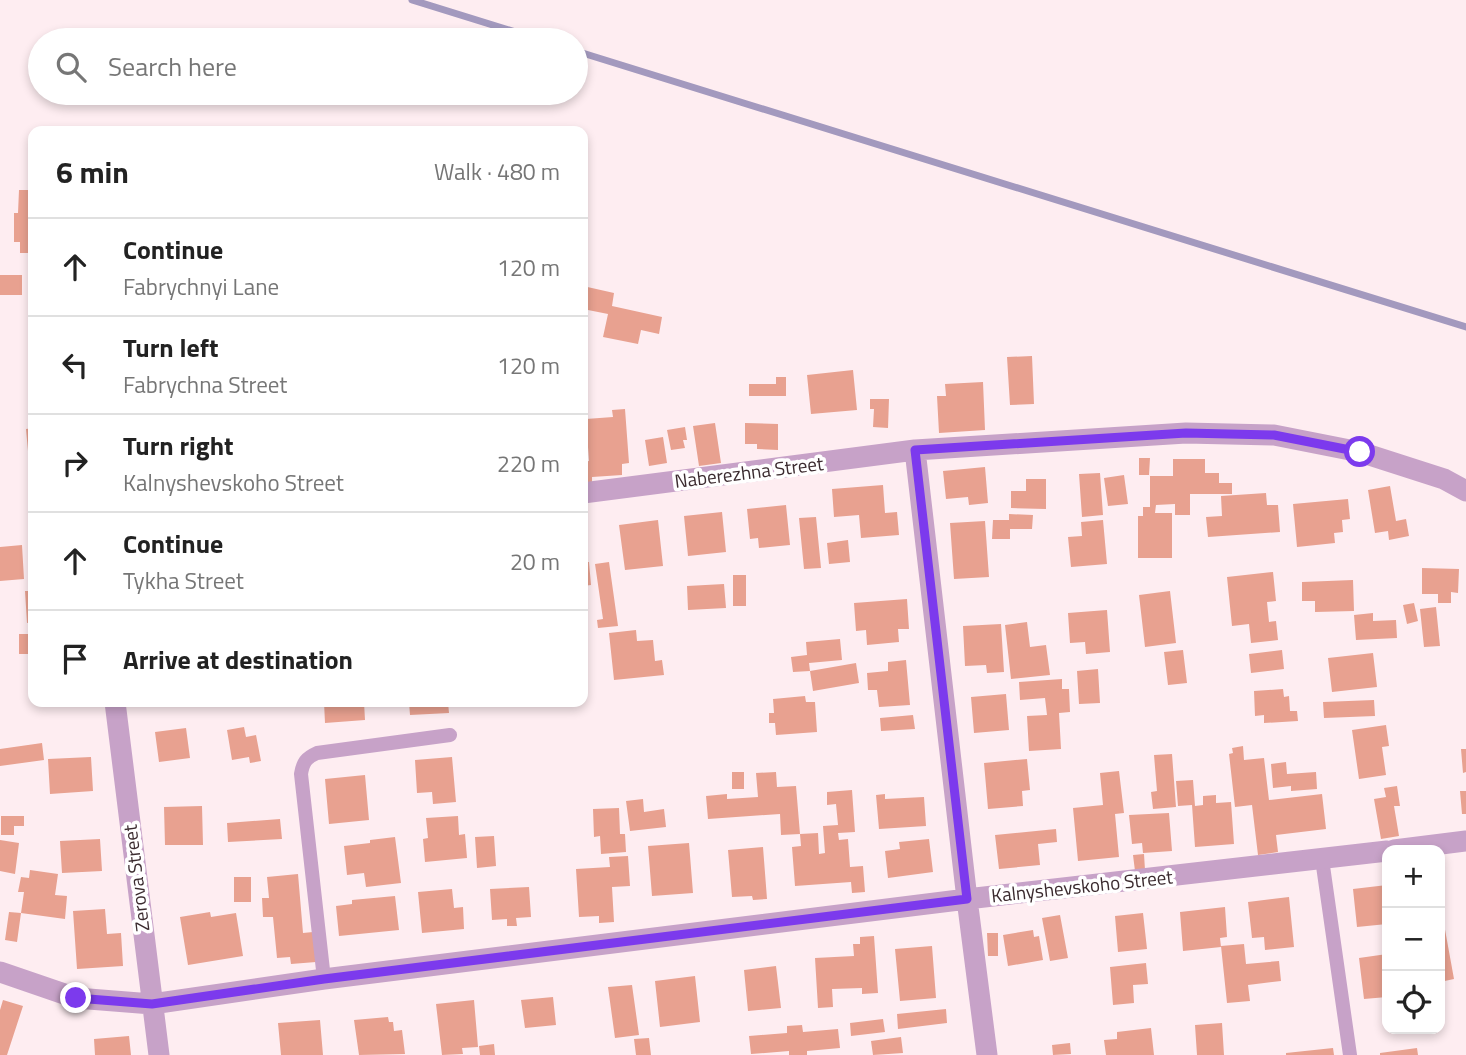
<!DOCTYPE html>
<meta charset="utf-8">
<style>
:root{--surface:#fff;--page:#f6f6f6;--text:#222;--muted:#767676;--line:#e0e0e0}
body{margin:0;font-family:"Titillium Web",sans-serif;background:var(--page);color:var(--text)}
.controls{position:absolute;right:21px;bottom:21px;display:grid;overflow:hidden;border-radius:14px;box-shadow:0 4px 10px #0003}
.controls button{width:63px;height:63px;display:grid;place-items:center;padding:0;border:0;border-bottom:2px solid var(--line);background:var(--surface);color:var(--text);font:35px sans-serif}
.stop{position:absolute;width:21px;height:21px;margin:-16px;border:5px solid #7c3aed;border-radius:50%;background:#fff}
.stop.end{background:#7c3aed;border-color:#fff;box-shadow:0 2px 7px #0008}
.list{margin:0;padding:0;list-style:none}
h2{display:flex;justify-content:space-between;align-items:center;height:91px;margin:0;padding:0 28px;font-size:30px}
h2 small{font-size:23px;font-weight:400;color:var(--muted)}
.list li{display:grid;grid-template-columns:46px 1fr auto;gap:21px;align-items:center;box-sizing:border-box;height:98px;padding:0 28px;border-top:2px solid var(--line)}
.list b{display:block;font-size:26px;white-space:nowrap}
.list p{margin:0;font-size:23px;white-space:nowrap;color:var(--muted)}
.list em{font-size:23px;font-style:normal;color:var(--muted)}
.icon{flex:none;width:38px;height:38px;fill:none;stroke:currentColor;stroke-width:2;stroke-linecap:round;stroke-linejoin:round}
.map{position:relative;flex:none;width:1466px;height:1055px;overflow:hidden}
.search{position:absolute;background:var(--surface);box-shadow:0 4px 10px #0003;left:28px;top:28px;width:560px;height:77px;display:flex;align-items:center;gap:18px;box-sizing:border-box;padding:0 24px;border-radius:38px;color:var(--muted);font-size:26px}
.panel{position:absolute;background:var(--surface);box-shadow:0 4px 10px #0003;left:28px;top:126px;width:560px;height:581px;border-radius:14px}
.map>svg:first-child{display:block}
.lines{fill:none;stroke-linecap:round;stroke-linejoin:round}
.stream{stroke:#a399be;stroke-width:7}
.building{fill:#e8a190}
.service{stroke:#c7a2c8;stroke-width:14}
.minor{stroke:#c7a2c8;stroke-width:21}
.route{stroke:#7c3aed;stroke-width:9}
.labels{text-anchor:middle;stroke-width:7;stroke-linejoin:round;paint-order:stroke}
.street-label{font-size:19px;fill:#3b2b2f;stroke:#fff}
</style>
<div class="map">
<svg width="1466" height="1055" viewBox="0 0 1466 1055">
<rect width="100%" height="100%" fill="#feedf1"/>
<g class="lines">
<path class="stream" d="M412 0 541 40
M576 51 1466 327"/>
</g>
<path class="building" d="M19 190H33V253H20V242H14V213H18Z
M0 275H22V295H0Z
M583 286 614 293 612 306 662 317 659 334 641 330 638 344 603 337 608 314 583 309Z
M1032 356 1034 404 1010 405 1007 357Z
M853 370 857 410 811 414 807 375Z
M776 377H786V396H749V384H776Z
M983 382 985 430 939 433 937 396H946L945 384Z
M870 399H889L888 428 873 427 874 409H870Z
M625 409 629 463 622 464V475L592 477V485L583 486V462L589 461 586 419 613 417 612 410Z
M715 423 721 463 699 466 693 426Z
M745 423 778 424V450L757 449V444H745Z
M685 427 687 440H683L685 448 671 450 667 430Z
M33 428V461L29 462 26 429Z
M663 437 667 463 649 466 645 440Z
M1139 458H1150L1149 475H1139Z
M1173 459H1205V473H1219V483H1232V494H1190V515H1175V504L1156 505 1155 513H1172V558H1138V516H1143V507H1150V476H1173Z
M985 467 988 503 969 505 968 497 946 499 943 471Z
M1100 473 1103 515 1082 517 1079 474Z
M1124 475 1128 504 1108 506 1104 478Z
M1026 479H1046V509L1011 508V491H1026Z
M883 485 885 513 897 512 899 535 861 538 859 515 834 517 832 489Z
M1390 486 1396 521 1406 519 1409 536 1389 540 1388 531 1375 533 1368 490Z
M1266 493 1267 505H1278L1280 532 1208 537 1206 517 1222 516 1221 496Z
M1348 499 1350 519 1342 520 1343 532 1334 533 1335 543 1297 547 1293 504Z
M786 505 790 545 759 548 758 538 750 539 747 509Z
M722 512 726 552 688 556 684 516Z
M1009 514 1033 515 1032 529H1010V539H992L993 520H1009Z
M816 517 821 568 804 569 799 518Z
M658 520 663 566 625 570 619 525Z
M1103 520 1107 564 1071 567 1068 537 1082 536 1081 522Z
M985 521 989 577 954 579 950 523Z
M848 540 850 562 829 564 827 543Z
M22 545 24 579 0 581V547Z
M583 562H589L591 585 583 586Z
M609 562 618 626 598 628 597 620 603 619 595 564Z
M1422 568 1459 569 1458 593 1451 592V603H1438V594H1422Z
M1273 572 1276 601 1267 602 1269 622 1276 621 1278 640 1251 643 1249 624 1232 626 1227 577Z
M733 575H746V606H733Z
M1353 580 1354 611 1315 612V601H1302V582Z
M724 584 726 608 688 610 687 586Z
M25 591H33V622L27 623Z
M1170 591 1176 643 1145 647 1139 595Z
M907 599 909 629H898L899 642 867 645 866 630 856 631 854 603Z
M1414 603 1418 621 1407 624 1403 605Z
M1436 607 1440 646 1424 647 1420 609Z
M1107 610 1110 652 1086 654 1085 642 1070 643 1068 613Z
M1373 613V621L1396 620 1397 638 1356 640 1354 615Z
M1027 622 1030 647 1046 645 1050 675 1011 679 1005 625Z
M1001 624 1004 672 987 673 986 665 965 666 963 626Z
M636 630 637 641 653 640 655 661 662 660 664 675 614 680 609 633Z
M19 634H33V654H19Z
M840 639 842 660 809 663 810 671 793 672 791 657 807 655 806 642Z
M1183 650 1187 683 1168 685 1164 652Z
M1282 650 1284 669 1251 673 1249 654Z
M1373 653 1377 687 1332 692 1328 658Z
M906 660 910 705 879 707 877 690H868L867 673 888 671V662Z
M856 663 859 683 813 691 810 671Z
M1098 669 1100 703 1079 704 1077 671Z
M1062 679V689H1069L1070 712 1059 713 1061 749 1029 751 1027 716 1047 715 1045 698 1020 700 1019 682Z
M1283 689 1284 697 1289 696 1290 711H1297L1298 721 1264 723V715L1255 716 1254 691Z
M1006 694 1009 730 974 733 971 697Z
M805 696 806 702H815L817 732 776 735 775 723H769V713H774L773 699Z
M1374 700 1375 716 1324 718 1323 702Z
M324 702H364L365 720 325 723Z
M409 702H448L449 713 410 715Z
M913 715 915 729 881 731 880 718Z
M1386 725 1389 746 1382 747 1386 775 1359 779 1352 730Z
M244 727 246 737 256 735 261 761 250 763 249 757 232 760 227 730Z
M186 728 190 758 159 762 155 732Z
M42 743 44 760 0 766V749Z
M1243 746 1244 760 1264 758 1269 800 1322 794 1326 829 1276 835 1278 852 1258 855 1252 805 1235 807 1229 754 1233 753 1232 748Z
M1461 749H1466V772L1463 773Z
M1172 754 1176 807 1153 809 1151 792 1157 791 1154 755Z
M91 757 93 791 50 794 48 759Z
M452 757 456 802 433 804 432 792 417 793 415 760Z
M1027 759 1030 790 1022 791 1023 806 988 809 984 763Z
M1286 762 1287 774 1316 772 1317 789 1291 791V786L1273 788 1271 764Z
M1119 771 1124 813 1115 814 1119 857 1078 861 1073 808 1103 805 1100 773Z
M732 772H744V789H732Z
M776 772 777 787 796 786 800 834 781 835 780 814 708 819 706 796 727 794V799L758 797 756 773Z
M365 775 369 820 329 824 325 779Z
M1193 780 1195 806 1203 805V796L1216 795V803L1231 802 1234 844 1195 847 1192 805 1178 806 1176 781Z
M1397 786 1400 806H1394L1399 836 1381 839 1374 799 1386 797 1384 788Z
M852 790 855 832 838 833 839 840 848 839 850 867 863 866 865 892 852 893 851 882 795 886 792 847 801 846 800 834 818 833 819 854 825 853 823 826 838 825 836 804 827 805V792Z
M1460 791H1466V814H1462Z
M885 794V799L924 797 926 826 879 829 876 795Z
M643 799 644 812 664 809 666 827 630 831 626 801Z
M202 806 203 845H165L164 807Z
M619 808 620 834H625L626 852 601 854 600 836 594 837 593 809Z
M1169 813 1172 851 1143 853 1142 843 1132 844 1129 815Z
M1 816H24V826H14V835H1Z
M458 816 459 835 465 834 467 858 425 862 423 839 428 838 426 818Z
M280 819 282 839 228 842 227 823Z
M1056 829 1057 842 1038 844 1040 865 999 869 995 835Z
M494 836 496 866 477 868 475 837Z
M395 837 401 883 366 887 364 873 347 875 344 846 370 843V840Z
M100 839 102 871 62 873 60 841Z
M929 839 933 872 888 878 885 851 900 849 899 842Z
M0 840 19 843 15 874 0 871Z
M689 843 693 893 652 896 648 846Z
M763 847 767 899 753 900 752 896 732 897 728 850Z
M1144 854 1145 870 1135 871 1133 855Z
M628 856 630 886 612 887 614 922 599 923V916L579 917 576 869 610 867 609 857Z
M30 870 58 874 55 895 67 896 65 919 21 913 24 892H18L21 877 29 878Z
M298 874 303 933 313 932 316 962 291 964 290 957 277 958 273 917H263L262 898H269L267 877Z
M234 877H251V902H234Z
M1387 885V924L1357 927 1353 889Z
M529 887 531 917 516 918 517 926H507V919L492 920 490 889Z
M452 889 454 908 463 907 464 929 422 933 418 892Z
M395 896 399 930 339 936 336 906 352 904V900Z
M1289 897 1294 947 1265 950 1264 937 1252 938 1248 902Z
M1225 907 1227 937 1220 938 1221 947 1183 951 1180 912Z
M105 909 107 934 121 933 123 966 77 969 73 911Z
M9 912 21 913 17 942 5 940Z
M210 912 211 917 236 913 243 956 188 965 180 917Z
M1143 913 1147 949 1118 952 1115 916Z
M1060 915 1068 958 1050 961 1042 918Z
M1440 924H1444L1454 979 1440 982Z
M1033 930 1034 937 1039 936 1043 960 1008 966 1003 935Z
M987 933H998V956H988Z
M874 936 878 993 862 994V988L832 989 833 1007 818 1008 815 958 854 956 853 944H860V937Z
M1244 944 1246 964 1279 961 1281 981 1248 985 1250 1001 1227 1003 1221 946Z
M932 946 936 998 900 1001 895 949Z
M1387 954V997L1364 999 1359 958Z
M1146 963 1148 984 1133 985 1134 1003 1113 1005 1110 967Z
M776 966 781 1008 748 1011 744 970Z
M695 976 700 1022 660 1027 655 981Z
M632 985 639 1035 615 1038 608 987Z
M553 997 556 1025 525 1028 521 1000Z
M3 1000 23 1006 7 1055H0V1010Z
M474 1000 478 1047 462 1048 463 1054 442 1055 436 1004Z
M946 1009 947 1023 898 1029 897 1014Z
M388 1017 389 1022H393L394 1031 402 1030 405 1054 359 1055 354 1020Z
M883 1019 885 1032 851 1036 850 1023Z
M320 1020 323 1055H281L278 1023Z
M1222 1023 1224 1055H1197L1195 1025Z
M802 1025 803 1032 838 1029 840 1048 807 1051V1055H789V1051L751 1054 749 1036 787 1033V1026Z
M1151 1028 1154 1055H1106L1104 1040 1117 1039V1032Z
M129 1036 131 1055H95L94 1039Z
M901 1037 903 1053 873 1055 871 1041Z
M649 1038 651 1055H636L634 1039Z
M1070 1043 1071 1054 1053 1055 1052 1045Z
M494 1044 495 1055H480L479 1046Z
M1333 1048 1334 1055H1286V1053Z
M1417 1048 1418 1055H1380V1053Z"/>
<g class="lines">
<path class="service" d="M1322 859 1350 1055
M324 979 301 774C303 762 306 758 317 753L450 735"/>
<path class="minor" d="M915 450 967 899 987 1055
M583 493 915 450 1186 433 1274 435 1360 452 1444 479 1466 491
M115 702 159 1055
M1394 850 1466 841
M0 972 76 998 152 1004 324 979 967 899 1387 851"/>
</g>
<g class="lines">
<path class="route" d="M76 998 152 1004 324 979 967 899 915 450 1186 433 1274 435 1360 452"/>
</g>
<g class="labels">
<g class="street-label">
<text transform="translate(749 472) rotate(-7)" y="7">Naberezhna Street</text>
<text transform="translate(136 878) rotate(-97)" y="7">Zerova Street</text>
<text transform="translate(1082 886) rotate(-6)" y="7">Kalnyshevskoho Street</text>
</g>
</g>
</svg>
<div class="controls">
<button>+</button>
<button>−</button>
<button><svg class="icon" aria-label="locate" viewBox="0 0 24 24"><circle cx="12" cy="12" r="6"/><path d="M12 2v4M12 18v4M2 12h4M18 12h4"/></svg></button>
</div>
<div class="stop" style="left:1360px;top:452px"></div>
<div class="stop end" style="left:76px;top:998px"></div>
<div class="search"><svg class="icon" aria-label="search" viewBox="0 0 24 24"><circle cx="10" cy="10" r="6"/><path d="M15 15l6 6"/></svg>Search here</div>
<section class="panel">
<h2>6 min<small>Walk · 480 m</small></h2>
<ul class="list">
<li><svg class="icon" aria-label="ahead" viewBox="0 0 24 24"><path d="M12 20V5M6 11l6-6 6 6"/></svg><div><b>Continue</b><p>Fabrychnyi Lane</p></div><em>120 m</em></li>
<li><svg class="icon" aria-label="left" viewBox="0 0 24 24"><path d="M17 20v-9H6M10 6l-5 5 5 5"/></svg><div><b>Turn left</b><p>Fabrychna Street</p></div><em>120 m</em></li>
<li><svg class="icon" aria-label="right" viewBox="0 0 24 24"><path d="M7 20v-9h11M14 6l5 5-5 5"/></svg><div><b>Turn right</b><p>Kalnyshevskoho Street</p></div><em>220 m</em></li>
<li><svg class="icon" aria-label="ahead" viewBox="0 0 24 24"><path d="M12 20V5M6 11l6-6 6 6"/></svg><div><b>Continue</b><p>Tykha Street</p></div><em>20 m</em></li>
<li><svg class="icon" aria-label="arrive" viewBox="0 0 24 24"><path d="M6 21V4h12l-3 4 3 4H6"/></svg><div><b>Arrive at destination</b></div></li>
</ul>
</section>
</div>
